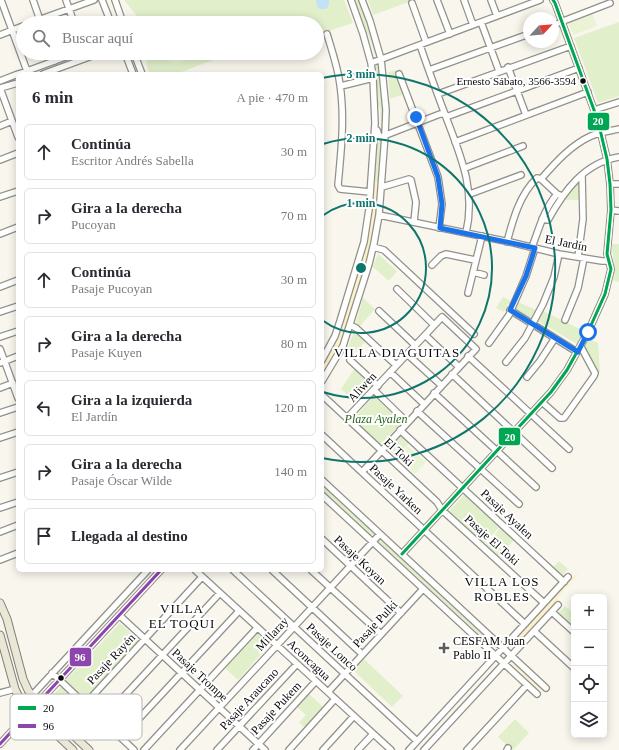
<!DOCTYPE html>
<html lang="es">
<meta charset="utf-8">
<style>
:root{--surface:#fff;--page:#f2f2f3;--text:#2b2b33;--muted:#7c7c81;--line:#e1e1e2}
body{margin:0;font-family:Georgia,serif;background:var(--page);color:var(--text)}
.controls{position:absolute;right:12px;bottom:12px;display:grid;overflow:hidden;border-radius:6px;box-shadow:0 2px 10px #0003}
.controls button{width:36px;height:36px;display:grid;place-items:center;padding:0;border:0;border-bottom:1px solid var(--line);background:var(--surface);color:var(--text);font:20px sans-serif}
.compass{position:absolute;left:523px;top:12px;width:36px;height:36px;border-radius:50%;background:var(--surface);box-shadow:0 2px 10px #0003;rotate:64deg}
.stop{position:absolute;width:12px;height:12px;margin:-9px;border:3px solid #1a73e8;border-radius:50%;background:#fff}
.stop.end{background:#1a73e8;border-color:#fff;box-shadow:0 1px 4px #0008}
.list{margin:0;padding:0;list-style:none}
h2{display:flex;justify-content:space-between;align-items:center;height:52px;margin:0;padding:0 16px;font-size:17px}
h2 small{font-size:13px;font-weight:400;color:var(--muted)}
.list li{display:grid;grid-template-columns:26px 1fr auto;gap:12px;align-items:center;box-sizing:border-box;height:56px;margin:0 8px 8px;padding:0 8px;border:1px solid var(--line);border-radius:6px}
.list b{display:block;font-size:15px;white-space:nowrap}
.list p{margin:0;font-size:13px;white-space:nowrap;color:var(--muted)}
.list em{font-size:13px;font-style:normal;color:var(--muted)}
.icon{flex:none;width:22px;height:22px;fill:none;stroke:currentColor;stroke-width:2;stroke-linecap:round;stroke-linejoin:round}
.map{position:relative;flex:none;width:619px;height:750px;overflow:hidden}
.search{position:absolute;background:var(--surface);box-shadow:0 2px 10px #0003;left:16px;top:16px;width:308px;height:44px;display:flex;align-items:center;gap:10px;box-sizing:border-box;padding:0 14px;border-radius:22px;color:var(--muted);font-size:15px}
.panel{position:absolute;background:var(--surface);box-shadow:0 2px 10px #0003;left:16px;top:72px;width:308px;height:500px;border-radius:6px}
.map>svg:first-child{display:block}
.green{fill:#e1efcb}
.sand{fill:#fbf1cb}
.pitch{fill:#ebf3d5}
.water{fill:#c1e3f5}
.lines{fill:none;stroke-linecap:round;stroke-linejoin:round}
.minor-casing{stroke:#92908c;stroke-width:8}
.major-casing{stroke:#7f7e7a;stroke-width:9}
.minor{stroke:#fefefc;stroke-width:5.5}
.major{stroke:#ebe7d6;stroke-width:7}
.bus-1-casing{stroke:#fff;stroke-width:6}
.bus-2-casing{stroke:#fff;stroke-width:6}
.bus-1{stroke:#00a651;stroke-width:3}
.bus-2{stroke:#8e44ad;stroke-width:3}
.route{stroke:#1a73e8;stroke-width:5}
.ring{fill:none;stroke:#0f766e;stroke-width:2}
.bus-dot{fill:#0a0a0a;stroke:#fff;stroke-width:1.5}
.poi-dot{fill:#5e5d59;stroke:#fff;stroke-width:1.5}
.labels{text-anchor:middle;stroke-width:4;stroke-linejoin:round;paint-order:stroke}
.bus-label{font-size:11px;fill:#0a0a0a;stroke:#fff;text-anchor:end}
.street-label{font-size:12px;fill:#0a0a0a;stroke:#fff}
.park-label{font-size:12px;font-style:italic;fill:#286319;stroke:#fff}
.poi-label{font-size:12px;fill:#0a0a0a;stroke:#fff;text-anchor:start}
.neighbourhood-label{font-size:13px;letter-spacing:1px;fill:#0a0a0a;stroke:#fff}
.key{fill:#fff;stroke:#b6b6b6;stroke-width:1}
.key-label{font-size:11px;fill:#0a0a0a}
.centre{fill:#0f766e;stroke:#fff;stroke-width:2}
.ring-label{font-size:12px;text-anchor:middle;font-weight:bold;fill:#0f766e;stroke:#fff;stroke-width:4;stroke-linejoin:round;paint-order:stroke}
.line-badge{stroke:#fff;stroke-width:1.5}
.badge-label{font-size:11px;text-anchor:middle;font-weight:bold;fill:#fff}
</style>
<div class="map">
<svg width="619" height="750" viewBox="0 0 619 750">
<rect width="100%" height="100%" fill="#f9f6ed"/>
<path class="green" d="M124 0H344L353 23 317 35V23H139L137 16Z
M353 0H359L368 23 377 55H375L368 34 365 33Z
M368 0H414L373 15Z
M619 22V96L598 103 574 38Z
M150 53H232L176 74H150L146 64 147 60 152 57Z
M377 65 380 66 384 122 382 132 381 131 380 107 378 105 375 67Z
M397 70 405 94 390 99 388 72Z
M380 141 382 144 379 182 374 181 377 146 378 142Z
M577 182 580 183V200H563Z
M612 244H619V282L613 280C616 268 612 256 612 244Z
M378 254 397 271 389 281 373 267Z
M503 297 513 302 511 306 508 304 504 312 496 308Z
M363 298 375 309 359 327 356 323Z
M518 302 536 310 532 321 515 310Z
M543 311 584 331 577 344 538 321Z
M355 330 366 341 351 356 346 351Z
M588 338 598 343 600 372 596 373 584 347Z
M355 368 373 384 356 402 341 389Z
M375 395 403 421 380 445 353 419Z
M402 434 410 442 396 457 388 449Z
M322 482 375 532 373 535H370L322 490Z
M465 494 500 526 484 544 449 511Z
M501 527 514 540 498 557 485 545Z
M382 538 497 645V646L493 647 380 543 379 541 380 539Z
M559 561 568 569 561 577 552 568Z
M565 606 574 614V627L558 613Z
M120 623 139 641 84 699 65 681Z
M257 632 270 644 238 680 224 667Z
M364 659 403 696 392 707 353 670Z
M62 686 75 698 67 706 54 694Z
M308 693 324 708 305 728 299 722 306 715 296 706Z
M515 719 529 733 513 750 498 737Z"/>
<path class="sand" d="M374 181 379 182 377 210 371 242 363 272 345 333 337 350 322 377V366L338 335 366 243 371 213Z
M576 574 578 575 557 598 559 600 517 646H513L512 645 515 641Z
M517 662 548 690 546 692 542 689 540 690 514 666V663Z"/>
<path class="pitch" d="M592 13 597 26 573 35 568 22Z
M168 53H191C187 60 173 69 167 59Z
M407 446 426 462 415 474 397 457Z"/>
<path class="water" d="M316 0H329V5L326 9H320L317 6Z"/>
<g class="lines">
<g class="minor-casing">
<path id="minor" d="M1 0 27 71
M33 0 41 23
M66 0 74 23
M102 0 111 23
M115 0 123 23
M437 0 450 34
M464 0 473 25
M491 0 497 16
M412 3 426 42
M481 22 499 71
M30 23 94 0
M553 25 610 3
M327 34C332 51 338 68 340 85 345 118 341 152 338 185L340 189 370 192
M0 35 23 26
M420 45C428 69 437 93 446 117 461 157 476 190 466 233
M52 53 55 61
M125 53 133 74
M134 53 142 74
M371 63 540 0
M508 67 526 115
M429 70 529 34
M19 74 76 53
M43 74 100 53
M399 74 438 177 442 204 439 228
M0 81 18 74
M341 86 373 78
M0 88 18 137
M0 88 18 83
M438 94 571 46
M594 110 619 102
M446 117 579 68
M0 126 12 121
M377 130 379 136 381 137 440 114H445
M455 142 588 92
M0 160 18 153
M465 168 523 146
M541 179 557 194 560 195
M610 184H619
M382 187 409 179 411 180 416 202 414 222
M470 194 521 175
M0 197 18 191
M611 210 619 211
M379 215 510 242 559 254 602 261H609
M542 219 548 220C564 191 584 163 619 157
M0 234 18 227
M507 242C513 219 520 194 537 178L541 179C556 162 571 145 591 136 600 132 610 131 619 129
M373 247 384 250 474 334
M532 247C539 229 544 209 557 194
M578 257 583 219 582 175
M432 265 441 256 446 254 475 260
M473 272 484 275
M0 287 18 280
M397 289 434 325
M468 293 482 236
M510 310 577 352
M379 311 415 345
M0 312 18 306
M565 320 578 288 584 258
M350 325 356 328 396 365
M425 335 459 367
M0 337 18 331
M489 343 509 315 526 276 535 248
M0 349 18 398
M407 354 441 385
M468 356 569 449
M322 360 335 336 340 321 364 242 369 209 375 123 373 78 371 63 363 34 351 0
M350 360 378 386
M506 362 525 338 543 304 554 277 559 254
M0 363 18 356
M390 372 424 404
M452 374 552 468
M527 377 540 361 555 338
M322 381 343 346 369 264 374 243 379 215 385 135 386 110 381 59 370 21 362 0
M0 388 13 383
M374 390 407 422
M434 393 536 487
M322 395 437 502 442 510 544 603
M542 402 560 418H564L594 376 595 373 581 347
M417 411 519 504
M0 413 18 407
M347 418 442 317 476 349 362 472
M400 430 564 582
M322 435 525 624
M0 438 18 432
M0 478 18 472
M322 480 546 688
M322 495 537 694
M0 508 18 502
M0 532 18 525
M322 539 401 613
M402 554 551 392 567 370 588 332 605 294 611 269 607 254 611 210 610 184 607 159 598 121 555 3 553 0
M0 560 18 553
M195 570 391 750
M233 570 417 741
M272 570 362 654
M311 570 381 634
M552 612 574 632
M119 615 265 750
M534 631 574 668
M52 673 134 750
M328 692 423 589
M0 693 15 689
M24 704 148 570
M85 704 202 577
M102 720 220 593
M121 738 239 611
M0 744 161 570
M144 750 257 628
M180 750 380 534
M217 750 297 664
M253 750 316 681
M289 750 335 699
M323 750 354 716
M358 750 373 734
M409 750 568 577
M424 750 558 605
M467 750 527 685
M507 750 508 748"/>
</g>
<g class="major-casing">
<path id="major" d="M0 603 7 619 23 679 28 690 36 701 89 750
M0 635 15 689 21 701 73 750"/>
</g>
<use href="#minor" class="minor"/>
<use href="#major" class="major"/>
<g class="bus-1-casing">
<path id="bus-1" d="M402 554 551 392 567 370 588 332 605 294 611 269 607 254 611 210 610 184 607 159 598 121 555 3 553 0"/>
</g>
<g class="bus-2-casing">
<path id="bus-2" d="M0 744 161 570"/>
</g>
<use href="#bus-1" class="bus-1"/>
<use href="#bus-2" class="bus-2"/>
</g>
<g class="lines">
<path class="route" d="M416 117 438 177 442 204 440 228 535 248 526 276 510 310 578 352 588 332"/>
</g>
<g class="ring">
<path d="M322 216A65 65 0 1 1 322 320"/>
<path d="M323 144A130 130 0 1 1 323 392"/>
<path d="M322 78A194 194 0 1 1 322 458"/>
</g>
<g class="bus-dot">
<circle cx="583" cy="81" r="3.5"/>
<circle cx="61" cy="678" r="3.5"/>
</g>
<path class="poi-dot" d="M442 642h4v4h4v4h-4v4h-4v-4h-4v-4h4z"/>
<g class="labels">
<g class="bus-label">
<text x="576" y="85">Ernesto Sábato, 3566-3594</text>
</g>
<g class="street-label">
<text transform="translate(566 243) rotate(11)" y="4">El Jardín</text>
<text transform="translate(362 387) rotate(-47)" y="4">Aliwen</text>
<text transform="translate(399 452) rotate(43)" y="4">El Toki</text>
<text transform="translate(396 489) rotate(43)" y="4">Pasaje Yarken</text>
<text transform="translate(507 514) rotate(43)" y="4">Pasaje Ayalen</text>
<text transform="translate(492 540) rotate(42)" y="4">Pasaje El Toki</text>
<text transform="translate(360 560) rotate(43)" y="4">Pasaje Koyan</text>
<text transform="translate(375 624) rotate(-47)" y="4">Pasaje Pulki</text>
<text transform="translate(272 634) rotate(-47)" y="4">Millaray</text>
<text transform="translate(332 647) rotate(43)" y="4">Pasaje Lonco</text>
<text transform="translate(111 659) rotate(-47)" y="4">Pasaje Rayén</text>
<text transform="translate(309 660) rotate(43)" y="4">Aconcagua</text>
<text transform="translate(200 675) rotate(43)" y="4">Pasaje Trompe</text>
<text transform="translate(249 699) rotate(-47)" y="4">Pasaje Araucano</text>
<text transform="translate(276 708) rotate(-47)" y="4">Pasaje Pukem</text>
</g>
<g class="park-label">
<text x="376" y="423">Plaza Ayalen</text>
</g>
<g class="poi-label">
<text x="453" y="645">CESFAM Juan<tspan x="453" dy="14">Pablo II</tspan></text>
</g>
<g class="neighbourhood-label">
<text x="397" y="357">VILLA DIAGUITAS</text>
<text x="502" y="586">VILLA LOS<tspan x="502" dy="15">ROBLES</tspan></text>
<text x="182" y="613">VILLA<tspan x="182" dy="15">EL TOQUI</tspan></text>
</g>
</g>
<rect x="10" y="694" width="132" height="46" rx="6" class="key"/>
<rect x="18" y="706" width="18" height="4" fill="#00a651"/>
<rect x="18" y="724" width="18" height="4" fill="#8e44ad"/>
<g class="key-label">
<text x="43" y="712">20</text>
<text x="43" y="730">96</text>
</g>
<circle cx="361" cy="268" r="6" class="centre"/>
<g class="ring-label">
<text x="361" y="78">3 min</text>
<text x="361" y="142">2 min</text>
<text x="361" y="207">1 min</text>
</g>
<g class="line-badge">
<rect x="587" y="112" width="23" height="19" rx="4" fill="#00a651"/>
<rect x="498" y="427" width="23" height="19" rx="4" fill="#00a651"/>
<rect x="69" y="647" width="23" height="20" rx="4" fill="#8e44ad"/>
</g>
<g class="badge-label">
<text x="598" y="125">20</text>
<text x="510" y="441">20</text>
<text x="80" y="661">96</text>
</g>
</svg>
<div class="controls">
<button>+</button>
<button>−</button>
<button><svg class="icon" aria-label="locate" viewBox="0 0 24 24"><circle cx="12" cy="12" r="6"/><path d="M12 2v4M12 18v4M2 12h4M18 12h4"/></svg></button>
<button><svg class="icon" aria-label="layers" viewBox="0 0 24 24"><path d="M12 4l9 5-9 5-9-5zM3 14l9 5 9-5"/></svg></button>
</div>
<svg class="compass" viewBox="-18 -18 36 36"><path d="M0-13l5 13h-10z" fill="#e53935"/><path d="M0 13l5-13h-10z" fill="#7c7c81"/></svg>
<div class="stop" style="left:588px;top:332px"></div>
<div class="stop end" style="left:416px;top:117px"></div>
<div class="search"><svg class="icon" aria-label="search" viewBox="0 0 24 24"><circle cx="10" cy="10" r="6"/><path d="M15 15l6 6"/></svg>Buscar aquí</div>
<section class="panel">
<h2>6 min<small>A pie · 470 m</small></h2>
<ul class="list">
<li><svg class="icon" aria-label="ahead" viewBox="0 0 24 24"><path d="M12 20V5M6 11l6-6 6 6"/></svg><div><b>Continúa</b><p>Escritor Andrés Sabella</p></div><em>30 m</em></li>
<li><svg class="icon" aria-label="right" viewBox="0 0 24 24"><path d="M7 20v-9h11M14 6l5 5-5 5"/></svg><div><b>Gira a la derecha</b><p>Pucoyan</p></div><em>70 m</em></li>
<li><svg class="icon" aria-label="ahead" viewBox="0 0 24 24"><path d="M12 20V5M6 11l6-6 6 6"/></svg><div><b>Continúa</b><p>Pasaje Pucoyan</p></div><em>30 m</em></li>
<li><svg class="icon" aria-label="right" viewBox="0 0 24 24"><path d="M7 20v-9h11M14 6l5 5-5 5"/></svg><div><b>Gira a la derecha</b><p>Pasaje Kuyen</p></div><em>80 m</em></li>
<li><svg class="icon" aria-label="left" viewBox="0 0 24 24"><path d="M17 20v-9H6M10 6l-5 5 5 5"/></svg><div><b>Gira a la izquierda</b><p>El Jardín</p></div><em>120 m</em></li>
<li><svg class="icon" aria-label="right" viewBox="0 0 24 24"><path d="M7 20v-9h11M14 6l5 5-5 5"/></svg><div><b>Gira a la derecha</b><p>Pasaje Óscar Wilde</p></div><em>140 m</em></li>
<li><svg class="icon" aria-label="arrive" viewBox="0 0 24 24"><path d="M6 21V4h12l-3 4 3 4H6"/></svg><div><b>Llegada al destino</b></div></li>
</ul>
</section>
</div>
